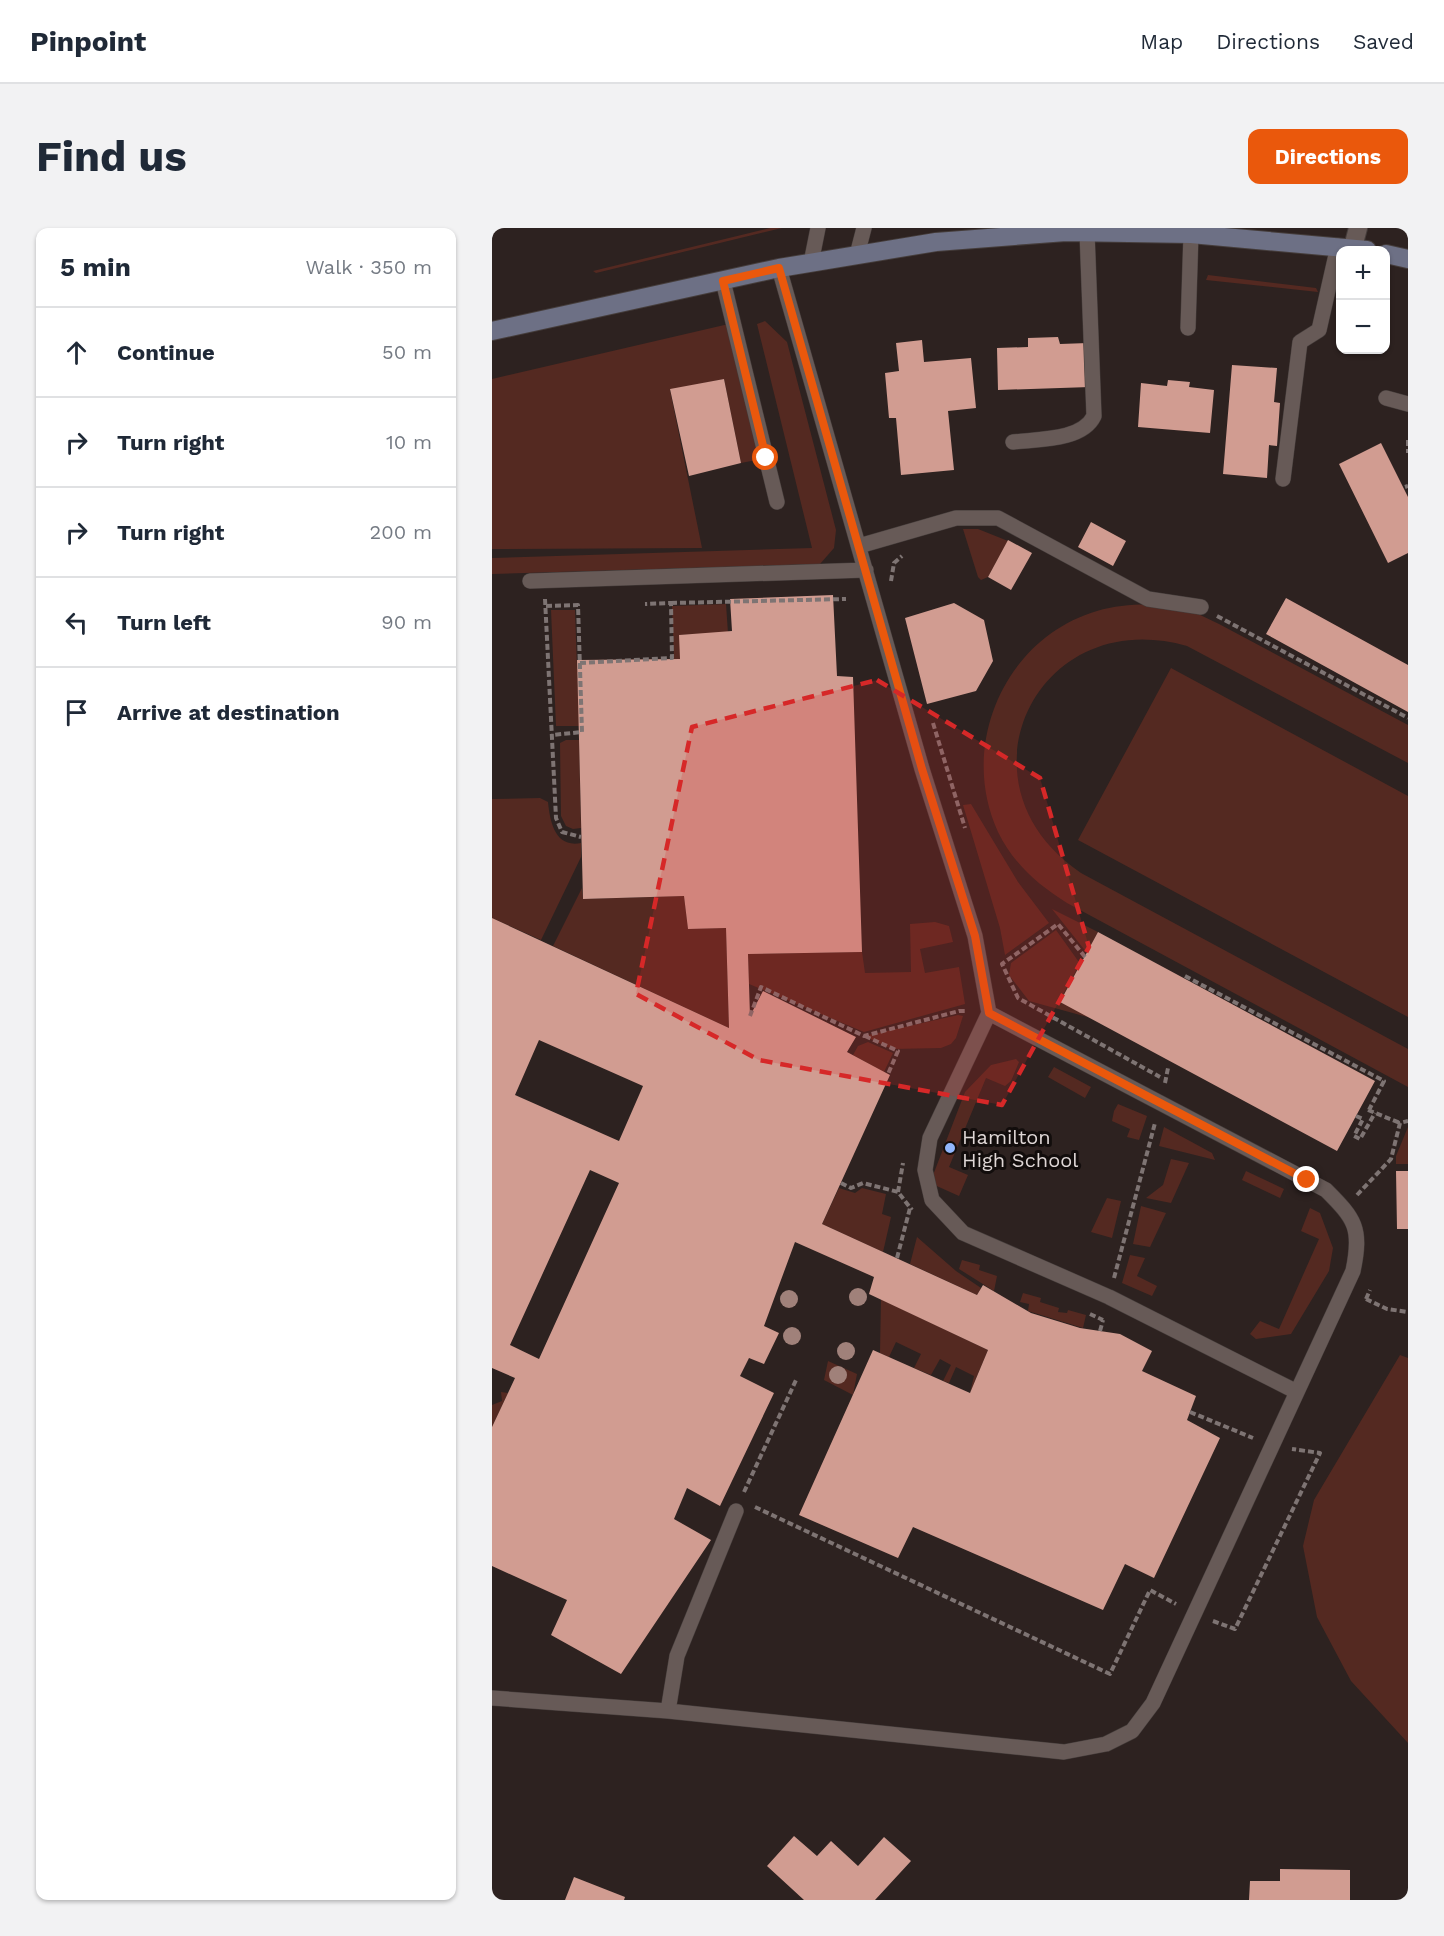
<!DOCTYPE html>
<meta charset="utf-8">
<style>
:root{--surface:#fff;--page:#f2f2f3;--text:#1f2937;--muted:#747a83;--line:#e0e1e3;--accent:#ea580c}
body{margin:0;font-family:"Work Sans",sans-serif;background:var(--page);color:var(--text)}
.controls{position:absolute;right:18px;top:18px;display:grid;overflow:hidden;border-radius:12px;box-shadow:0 2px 4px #0004}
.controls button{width:54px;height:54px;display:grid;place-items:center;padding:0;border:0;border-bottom:2px solid var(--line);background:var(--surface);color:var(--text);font:30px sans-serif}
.stop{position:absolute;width:18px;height:18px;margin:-14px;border:4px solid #ea580c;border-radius:50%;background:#fff}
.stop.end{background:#ea580c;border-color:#fff;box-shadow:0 2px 6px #0008}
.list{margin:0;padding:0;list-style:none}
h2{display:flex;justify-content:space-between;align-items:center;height:78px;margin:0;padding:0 24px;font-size:26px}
h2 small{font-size:20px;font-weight:400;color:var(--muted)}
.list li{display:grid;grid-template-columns:39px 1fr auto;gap:18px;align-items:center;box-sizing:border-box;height:90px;padding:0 24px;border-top:2px solid var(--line)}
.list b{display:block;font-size:22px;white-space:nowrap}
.list em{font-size:20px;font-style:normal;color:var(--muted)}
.icon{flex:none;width:33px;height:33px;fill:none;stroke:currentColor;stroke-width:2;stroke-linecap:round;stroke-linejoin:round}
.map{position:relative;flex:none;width:916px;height:1672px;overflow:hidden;border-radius:12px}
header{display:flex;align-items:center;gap:36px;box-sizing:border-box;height:84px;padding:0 30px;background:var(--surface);border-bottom:2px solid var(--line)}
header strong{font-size:28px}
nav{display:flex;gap:33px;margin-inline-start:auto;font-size:21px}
.intro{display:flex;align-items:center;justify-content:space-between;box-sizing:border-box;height:144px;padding:0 36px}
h1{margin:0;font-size:42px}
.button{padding:15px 27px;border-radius:12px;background:var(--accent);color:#fff;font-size:21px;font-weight:700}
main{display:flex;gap:36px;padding:0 36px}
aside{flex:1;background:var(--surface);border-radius:12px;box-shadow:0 2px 4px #0004}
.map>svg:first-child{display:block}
.green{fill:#542921}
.building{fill:#d19c91;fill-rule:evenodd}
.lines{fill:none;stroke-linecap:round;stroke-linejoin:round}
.lane-casing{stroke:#453d3b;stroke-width:16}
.street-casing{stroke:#453d3b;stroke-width:20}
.secondary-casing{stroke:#453d3b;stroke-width:20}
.path{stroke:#7e7473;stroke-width:4;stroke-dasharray:6 3;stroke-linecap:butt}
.lane{stroke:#675a57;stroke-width:15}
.street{stroke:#675a57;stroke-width:18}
.secondary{stroke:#6d7085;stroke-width:18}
.tree{fill:#a0817a}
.route{stroke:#ea580c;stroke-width:8}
.marked{fill:#d62828;fill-opacity:0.2;stroke:#d62828;stroke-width:4.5;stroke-dasharray:12 8;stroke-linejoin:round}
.poi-dot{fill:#92b7fd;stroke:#120d0c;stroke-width:2}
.labels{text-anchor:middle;stroke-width:6;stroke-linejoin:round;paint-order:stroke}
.poi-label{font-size:20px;fill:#dfd7d6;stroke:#120d0c;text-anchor:start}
</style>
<header>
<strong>Pinpoint</strong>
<nav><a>Map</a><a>Directions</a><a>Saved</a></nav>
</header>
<div class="intro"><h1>Find us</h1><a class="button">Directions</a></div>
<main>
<aside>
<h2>5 min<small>Walk · 350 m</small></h2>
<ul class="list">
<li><svg class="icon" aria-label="ahead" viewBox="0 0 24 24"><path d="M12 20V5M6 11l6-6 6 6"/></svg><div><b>Continue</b></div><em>50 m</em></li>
<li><svg class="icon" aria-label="right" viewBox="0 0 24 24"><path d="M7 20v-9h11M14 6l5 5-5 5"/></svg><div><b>Turn right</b></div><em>10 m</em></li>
<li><svg class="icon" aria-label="right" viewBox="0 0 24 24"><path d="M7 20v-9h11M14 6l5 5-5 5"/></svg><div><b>Turn right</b></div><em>200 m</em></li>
<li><svg class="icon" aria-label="left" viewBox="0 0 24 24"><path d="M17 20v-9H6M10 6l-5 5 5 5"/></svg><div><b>Turn left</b></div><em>90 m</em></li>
<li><svg class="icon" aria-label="arrive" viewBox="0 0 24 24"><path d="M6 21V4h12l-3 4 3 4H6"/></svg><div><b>Arrive at destination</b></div></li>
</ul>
</aside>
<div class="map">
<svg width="916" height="1672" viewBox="0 0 916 1672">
<rect width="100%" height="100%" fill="#2d2220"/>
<path class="green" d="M278 0H290L104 45 101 43Z
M716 47 824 60 826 64 714 52Z
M273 93 295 114 344 302 342 320 328 336 0 346V330L320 320 265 96Z
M241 95 274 230 249 235 232 151 178 162 210 320 0 321V151Z
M471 301H486L516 313 496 349 489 352 486 349Z
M234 376 236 405 188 407V431H182L180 378Z
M655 376 704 385 727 396 916 497V535L695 418C544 375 458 557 589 645L916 821V859L575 675C546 657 521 635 506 604 466 517 513 410 605 383 621 378 638 377 655 376Z
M59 382H83L87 498H64Z
M679 440 916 568V789L586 612Z
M74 512H87L89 600 81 601 74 598 69 588 68 515Z
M48 570 56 574C58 594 63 620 89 615V629L49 712 0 690V571Z
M479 576 526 654 557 695 513 727 508 700 471 577Z
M90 660 91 671 192 668 196 701 234 700 237 800 61 718Z
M560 681 606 704 595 725Z
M443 694 457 698 461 714 428 721 433 745 467 739 473 776 372 804 257 756 256 726 370 724 373 745 419 744 418 696Z
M564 702 589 737 599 790 537 773 517 747 519 735Z
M466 787 471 788 464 810 459 816 449 820 400 821 372 808Z
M376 814 401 825 392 844 361 827 366 818Z
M524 831 527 834 519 853 513 858 494 850 457 939 476 947 467 968 438 955 473 864 499 837Z
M562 839 599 859 593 870 556 849Z
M626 876 655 888 647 912 635 909 638 901 620 893 622 883Z
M672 899 720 925 723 932 667 918Z
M916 899V936H904V928Z
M679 931 697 935 679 975 654 970 671 957Z
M754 943 792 961 788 970 750 952Z
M347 960 363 965 370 960 394 966 390 986 399 989 391 1024 330 996Z
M615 970 629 973 620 1010 599 1004Z
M649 978 674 985 658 1019 641 1016Z
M818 980 828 985 841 1020 837 1043 799 1106 764 1111 758 1106 768 1093 787 1101 827 1011 809 1003Z
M425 1009 464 1043 489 1060 485 1067 418 1036Z
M638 1027 653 1030 645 1048 665 1058 660 1068 630 1055Z
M470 1032 488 1037 487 1042 505 1048 502 1063 467 1041Z
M531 1065 549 1070 548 1074 567 1080 566 1084 575 1085 576 1082 594 1087 591 1100 536 1083 537 1076 528 1074Z
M389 1071 496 1122 478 1165 482 1148 464 1139 457 1155 451 1153 459 1137 448 1131 439 1147 422 1140 429 1126 404 1114 397 1129 388 1125Z
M908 1127 916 1130V1515L859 1453 825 1389 811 1318 822 1272Z
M336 1133 365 1146 361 1167 332 1152Z
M9 1164 16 1165 0 1199V1177L10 1173Z"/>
<path class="building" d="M566 109 568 116 596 115 598 159 506 162 505 120 536 119V110Z
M430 112 432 134 479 130 484 180 456 183 462 242 409 247 404 190H397L393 145 407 143 404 115Z
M740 137 785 140 782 174 788 175 785 218 777 217 775 250 731 246Z
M232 151 249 235 197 248 178 161Z
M676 152 698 154 697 159 722 162 718 205 646 199 649 155 675 158Z
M889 215 916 269V325L896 335 847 236Z
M599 294 634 313 621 338 586 319Z
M516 312 540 325 519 362 496 349Z
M341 367 345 448 361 449 370 724 256 726 258 788 271 763 364 809 355 824 398 847 330 996 485 1067 491 1057 539 1085 588 1100 628 1106 660 1123 650 1143 704 1168 695 1192 728 1210 662 1350 633 1336 611 1382 421 1299 406 1330 307 1287 381 1122 478 1165 496 1122 377 1066 382 1049 303 1014 272 1098 287 1105 272 1136 257 1130 248 1148 282 1165 228 1278 195 1260 182 1291 219 1312 129 1446 59 1407 75 1372 0 1338V1199L23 1150 0 1140V690L237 800 234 700 196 701 192 668 91 671 85 432 188 431 187 407 240 403 238 371ZM47 812 151 858 127 913 23 867ZM98 942 127 955 47 1131 18 1117Z
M794 370 916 437V484L774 406Z
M462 375 492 392 501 433 484 463 435 476 413 390Z
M606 704 883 853 845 923 568 774Z
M904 943H916V1001H905Z
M302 1608 325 1628 339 1613 366 1638 392 1609 419 1633 383 1672H312L275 1638Z
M788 1641 858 1642V1672H757L758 1653H788Z
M82 1649 133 1669 132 1672H73Z"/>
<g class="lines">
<g class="lane-casing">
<path id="lane" d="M365 27 372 0
M319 35 326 0
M287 40 430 541 483 708 497 785 438 910 433 942 440 972 471 1005 617 1069 805 1164
M231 53 285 274
M696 100 699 6
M894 170 916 176
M521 214C545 211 590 213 602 188L595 4
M791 251 808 114 827 102 846 18
M367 318 464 290H506L656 371 709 379
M38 353 374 342
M0 1470 176 1483 572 1524 614 1516 640 1503 661 1475 861 1043C870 1000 863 991 834 962L497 785
M176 1483 185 1428 244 1283"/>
</g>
<g class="street-casing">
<path id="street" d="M861 19 866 0"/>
</g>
<g class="secondary-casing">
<path id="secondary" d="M894 26 916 31
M0 103 287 40 444 14 574 4 699 6 875 22"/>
</g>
<path class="path" d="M916 212V225
M913 259 916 258
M399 353 402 335 410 328
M53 371 64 590 70 604 89 609
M179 375 354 371
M54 378 86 377 90 504 60 507
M725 388 916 490
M88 435 180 430 179 375 153 376
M441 495 473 600
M593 729 566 696 510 736 526 770 668 849
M693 748 892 853 877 882
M258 788 269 759 372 808 467 783H475
M373 808 406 823 396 846
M673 855 676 840
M876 882 908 895
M864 888 871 891 862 908 868 911 883 885
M349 955 359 960 371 955 406 964 420 982
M406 964 411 935
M865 967 899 931 908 895 916 893
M405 1030 418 980
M622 1050 663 895
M874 1071 878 1062
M874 1071 895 1081 916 1084
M598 1086 611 1092
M608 1103 611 1092
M698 1184 761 1210
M252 1264 305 1150
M263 1279 618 1446 658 1362 684 1376
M721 1393 743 1401 828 1225 800 1221"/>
<use href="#lane" class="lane"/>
<use href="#street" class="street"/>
<use href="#secondary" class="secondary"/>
</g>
<g class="tree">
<circle cx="366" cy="1069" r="9"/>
<circle cx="297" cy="1071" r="9"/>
<circle cx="300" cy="1108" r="9"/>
<circle cx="354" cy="1123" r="9"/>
<circle cx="346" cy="1147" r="9"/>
</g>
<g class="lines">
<path class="route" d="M274 230 231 53 287 40 430 541 483 708 497 785 815 952"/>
</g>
<path class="marked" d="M385 452 548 550 597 719 510 877 267 832 144 766 200 499Z"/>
<circle class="poi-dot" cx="458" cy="920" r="6"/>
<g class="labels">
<g class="poi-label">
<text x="470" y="916">Hamilton<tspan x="470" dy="23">High School</tspan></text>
</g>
</g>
</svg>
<div class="controls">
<button>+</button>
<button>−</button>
</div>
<div class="stop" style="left:274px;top:230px"></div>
<div class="stop end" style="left:815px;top:952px"></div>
</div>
</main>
